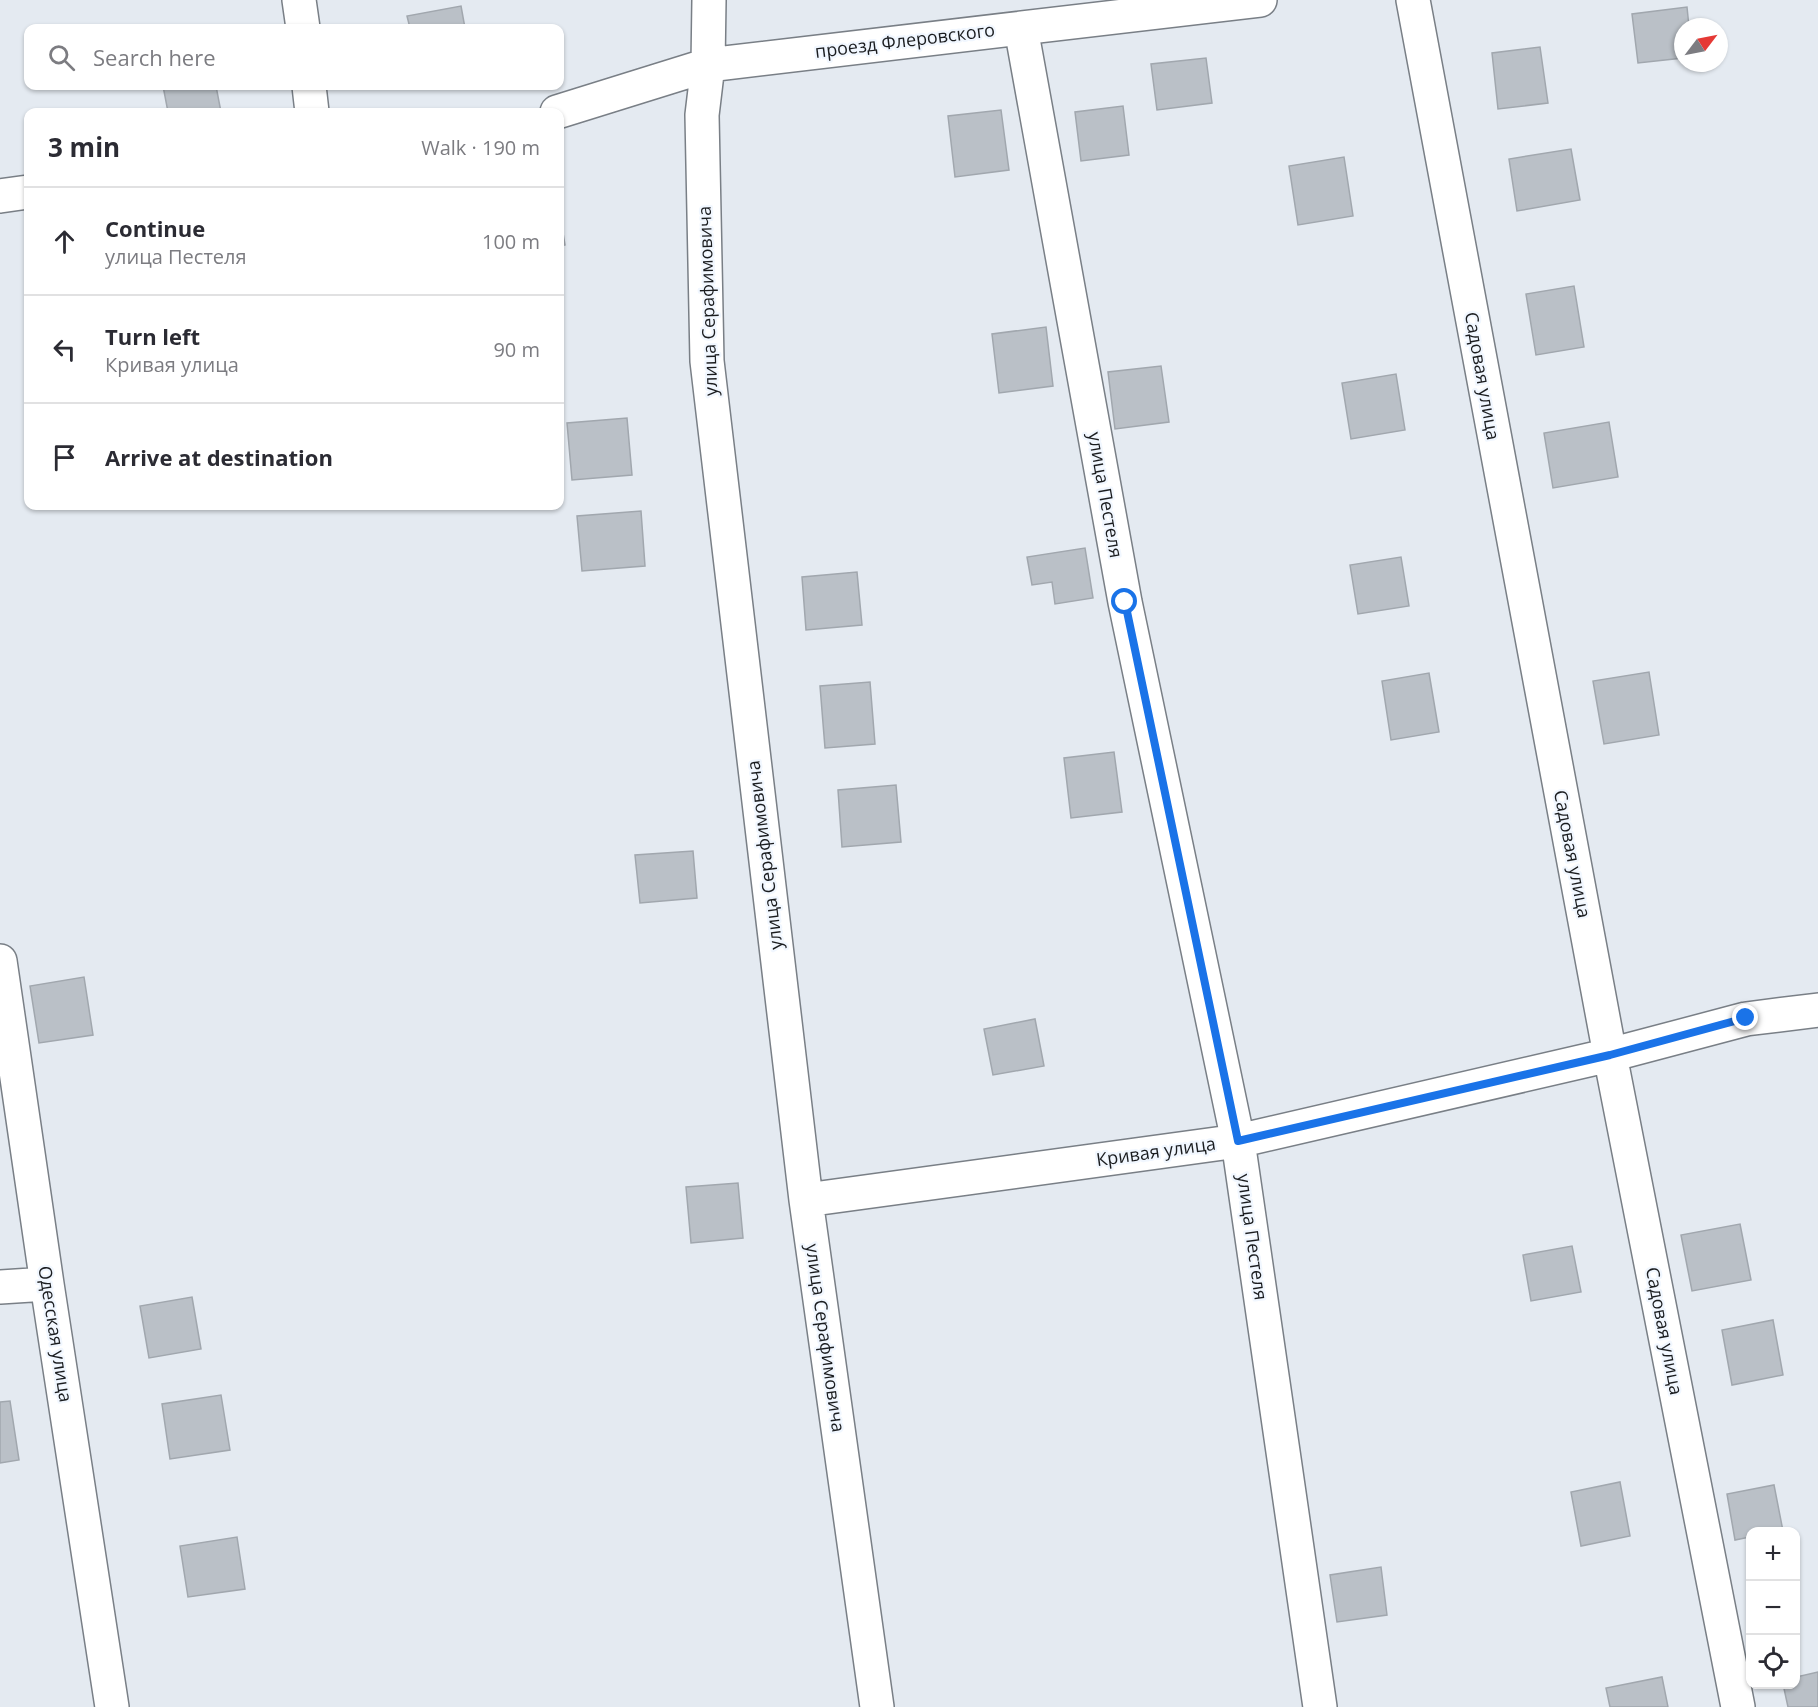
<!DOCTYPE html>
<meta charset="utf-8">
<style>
:root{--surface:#fff;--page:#f2f2f3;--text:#2b2b33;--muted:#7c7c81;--line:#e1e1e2}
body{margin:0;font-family:"Open Sans",sans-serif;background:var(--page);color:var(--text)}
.controls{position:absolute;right:18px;bottom:18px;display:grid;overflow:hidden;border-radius:12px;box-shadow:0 2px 4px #0004}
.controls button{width:54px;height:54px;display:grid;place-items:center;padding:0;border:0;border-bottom:2px solid var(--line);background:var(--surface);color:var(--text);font:30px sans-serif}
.compass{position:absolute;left:1674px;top:18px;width:54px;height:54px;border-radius:50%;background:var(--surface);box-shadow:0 2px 4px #0004;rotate:58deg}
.stop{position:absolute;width:18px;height:18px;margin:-14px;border:4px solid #1a73e8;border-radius:50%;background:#fff}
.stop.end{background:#1a73e8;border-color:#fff;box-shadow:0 2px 6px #0008}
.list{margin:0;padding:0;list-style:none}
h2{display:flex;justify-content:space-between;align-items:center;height:78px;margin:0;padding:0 24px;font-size:26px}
h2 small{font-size:20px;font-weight:400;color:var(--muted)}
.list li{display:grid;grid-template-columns:39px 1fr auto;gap:18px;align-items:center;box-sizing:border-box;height:108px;padding:0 24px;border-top:2px solid var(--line)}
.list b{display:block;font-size:22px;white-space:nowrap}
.list p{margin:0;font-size:20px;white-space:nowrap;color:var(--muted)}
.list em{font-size:20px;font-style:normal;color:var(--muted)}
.icon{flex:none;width:33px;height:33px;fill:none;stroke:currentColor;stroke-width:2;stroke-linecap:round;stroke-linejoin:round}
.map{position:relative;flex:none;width:1818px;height:1707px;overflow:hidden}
.search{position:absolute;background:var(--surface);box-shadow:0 2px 4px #0004;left:24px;top:24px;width:540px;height:66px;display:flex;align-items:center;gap:15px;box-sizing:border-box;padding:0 21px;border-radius:12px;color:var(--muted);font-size:22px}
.panel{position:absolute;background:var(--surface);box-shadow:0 2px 4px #0004;left:24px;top:108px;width:540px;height:402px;border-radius:12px}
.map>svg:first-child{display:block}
.building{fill:#bac0c7;stroke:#a1a7ae;stroke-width:1.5}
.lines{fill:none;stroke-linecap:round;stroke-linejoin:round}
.street-casing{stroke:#797f86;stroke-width:36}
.street{stroke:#fff;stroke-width:33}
.route{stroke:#1a73e8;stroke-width:8}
.labels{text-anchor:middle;stroke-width:4.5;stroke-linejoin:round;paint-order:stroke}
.street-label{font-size:18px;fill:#1a1c1f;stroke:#f1f7ff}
</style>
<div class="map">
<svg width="1818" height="1707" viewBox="0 0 1818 1707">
<rect width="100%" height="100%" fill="#e4eaf1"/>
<path class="building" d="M461 6 465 28H410L407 16Z
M1687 7 1689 27H1683V58L1638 63 1632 14Z
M1540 47 1548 103 1498 109 1492 53Z
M1206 58 1212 103 1157 110 1151 64Z
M163 86H216L221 112H168Z
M1123 106 1129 155 1081 161 1075 112Z
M1001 110 1009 170 955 177 948 116Z
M1571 149 1580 200 1517 211 1509 159Z
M1344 157 1353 216 1298 225 1289 166Z
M560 215 565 245 560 246Z
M1574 286 1584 347 1536 355 1526 294Z
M1046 327 1053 386 999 393 992 334Z
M1161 366 1169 422 1115 429 1108 372Z
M1396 374 1405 430 1351 439 1342 383Z
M627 418 632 475 572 480 567 423Z
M1609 422 1618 477 1553 488 1544 433Z
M641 511 645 566 582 571 577 516Z
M1085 548 1093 598 1055 604 1052 582 1032 585 1027 557Z
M1401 557 1409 606 1358 614 1350 565Z
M857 572 862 625 806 630 802 577Z
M1649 672 1659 735 1604 744 1593 681Z
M1429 673 1439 732 1391 740 1382 681Z
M870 682 875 744 825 748 820 686Z
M1114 752 1122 812 1071 818 1064 758Z
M896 785 901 842 842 847 838 790Z
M693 851 697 898 640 903 635 855Z
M84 977 93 1035 39 1043 30 986Z
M1035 1019 1044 1066 993 1075 984 1029Z
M738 1183 743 1238 691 1243 686 1187Z
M1740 1224 1751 1280 1692 1291 1681 1235Z
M1572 1246 1581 1292 1531 1301 1523 1255Z
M192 1297 201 1349 149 1358 140 1306Z
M1773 1320 1783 1375 1732 1385 1722 1330Z
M221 1395 230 1450 170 1459 162 1404Z
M10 1401 19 1460 0 1463V1402Z
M1620 1482 1630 1536 1581 1546 1571 1492Z
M1774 1485 1783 1531 1750 1532V1537L1735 1540 1727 1494Z
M237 1537 245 1589 188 1597 180 1546Z
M1381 1567 1387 1615 1337 1622 1330 1575Z
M1818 1672V1707H1788L1783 1684H1796V1677Z
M1662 1677 1668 1707H1610L1606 1688Z"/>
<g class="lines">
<g class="street-casing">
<path id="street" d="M299 0 303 28
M709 0 708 65 702 115 707 361 806 1200 877 1707
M1413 0 1610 1055 1738 1707
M1021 28 1125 602 1238 1141 1320 1707
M309 86 312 112
M557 112 708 65 1260 0
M0 196 28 192
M0 961 47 1284 112 1707
M806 1200 1238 1141 1610 1055 1746 1019 1818 1010
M0 1287 47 1284"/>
</g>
<use href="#street" class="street"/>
</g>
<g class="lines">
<path class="route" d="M1125 602 1238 1141 1610 1055 1746 1018"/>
</g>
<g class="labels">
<g class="street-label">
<text transform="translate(905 41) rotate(-7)" y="6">проезд Флеровского</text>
<text transform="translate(708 301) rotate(-92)" y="6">улица Серафимовича</text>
<text transform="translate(1482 376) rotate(80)" y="6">Садовая улица</text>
<text transform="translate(1105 495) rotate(80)" y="6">улица Пестеля</text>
<text transform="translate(1572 854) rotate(79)" y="6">Садовая улица</text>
<text transform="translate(765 855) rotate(-97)" y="6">улица Серафимовича</text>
<text transform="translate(1156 1152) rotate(-8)" y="6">Кривая улица</text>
<text transform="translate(1252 1237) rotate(82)" y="6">улица Пестеля</text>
<text transform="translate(1664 1331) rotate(79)" y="6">Садовая улица</text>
<text transform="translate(55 1334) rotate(81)" y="6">Одесская улица</text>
<text transform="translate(825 1338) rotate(82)" y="6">улица Серафимовича</text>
</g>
</g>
</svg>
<div class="controls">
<button>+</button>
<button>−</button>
<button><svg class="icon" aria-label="locate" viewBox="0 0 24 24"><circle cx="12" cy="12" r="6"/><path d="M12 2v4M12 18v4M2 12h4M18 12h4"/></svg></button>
</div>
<svg class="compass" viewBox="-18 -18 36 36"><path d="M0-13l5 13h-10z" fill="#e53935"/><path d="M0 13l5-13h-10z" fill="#7c7c81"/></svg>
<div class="stop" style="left:1125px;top:602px"></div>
<div class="stop end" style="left:1746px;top:1018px"></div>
<div class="search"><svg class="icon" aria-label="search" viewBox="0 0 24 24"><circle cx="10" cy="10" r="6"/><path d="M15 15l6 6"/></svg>Search here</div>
<section class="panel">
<h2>3 min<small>Walk · 190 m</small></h2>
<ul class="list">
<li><svg class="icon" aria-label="ahead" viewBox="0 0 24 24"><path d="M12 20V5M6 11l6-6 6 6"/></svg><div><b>Continue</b><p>улица Пестеля</p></div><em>100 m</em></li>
<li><svg class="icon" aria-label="left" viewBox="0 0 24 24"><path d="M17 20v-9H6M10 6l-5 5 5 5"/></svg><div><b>Turn left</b><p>Кривая улица</p></div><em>90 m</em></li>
<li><svg class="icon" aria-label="arrive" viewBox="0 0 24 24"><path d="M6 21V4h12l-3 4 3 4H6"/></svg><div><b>Arrive at destination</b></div></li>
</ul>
</section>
</div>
